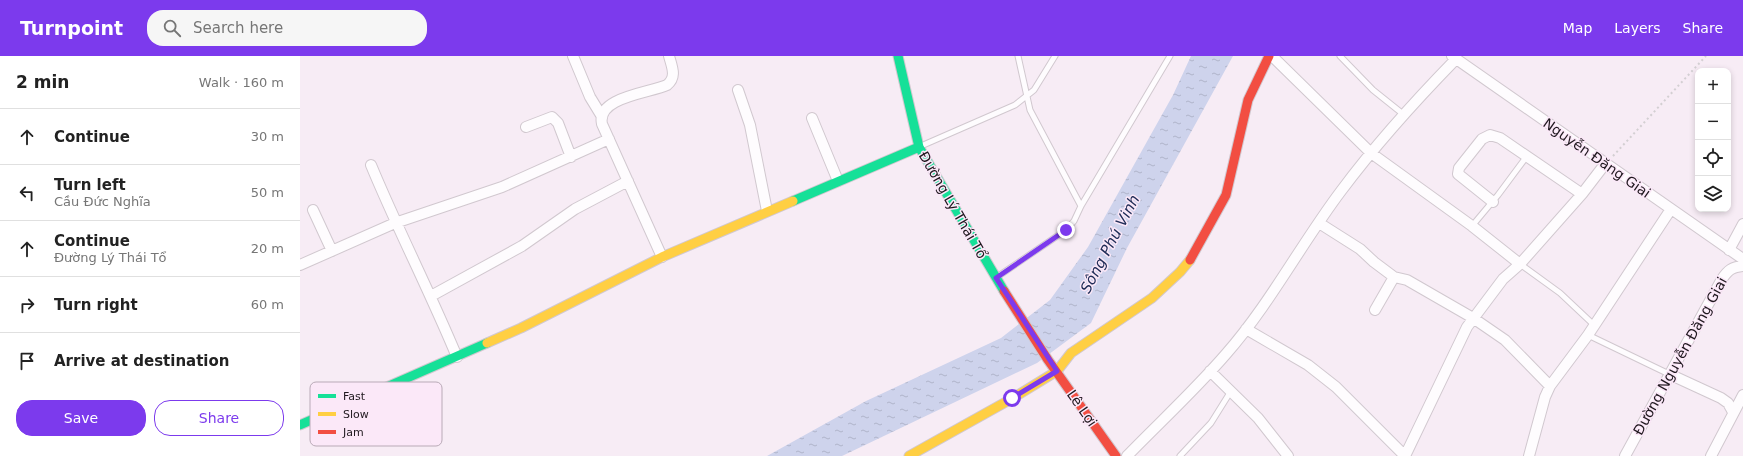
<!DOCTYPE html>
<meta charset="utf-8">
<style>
:root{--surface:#fff;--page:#f6f6f6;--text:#222;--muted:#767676;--line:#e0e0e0;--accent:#7c3aed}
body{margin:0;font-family:"DejaVu Sans",sans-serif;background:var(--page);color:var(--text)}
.controls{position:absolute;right:12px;top:12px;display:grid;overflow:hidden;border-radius:8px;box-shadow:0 2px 6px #0003}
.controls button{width:36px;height:36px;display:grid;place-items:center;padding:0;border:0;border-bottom:1px solid var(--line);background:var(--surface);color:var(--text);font:20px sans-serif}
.stop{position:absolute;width:12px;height:12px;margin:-9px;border:3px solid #7c3aed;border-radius:50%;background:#fff}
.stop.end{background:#7c3aed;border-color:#fff;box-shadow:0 1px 4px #0008}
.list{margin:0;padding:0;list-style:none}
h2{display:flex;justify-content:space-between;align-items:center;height:52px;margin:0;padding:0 16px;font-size:17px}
h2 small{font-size:13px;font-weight:400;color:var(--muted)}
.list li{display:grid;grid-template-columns:26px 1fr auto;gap:12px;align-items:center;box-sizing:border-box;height:56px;padding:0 16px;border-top:1px solid var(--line)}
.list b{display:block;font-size:15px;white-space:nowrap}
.list p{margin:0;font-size:13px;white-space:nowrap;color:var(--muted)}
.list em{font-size:13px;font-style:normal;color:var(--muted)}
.actions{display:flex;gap:8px;padding:12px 16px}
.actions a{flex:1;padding:9px 0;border:1px solid var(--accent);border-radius:16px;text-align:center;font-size:14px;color:var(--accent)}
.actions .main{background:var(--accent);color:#fff}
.icon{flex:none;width:22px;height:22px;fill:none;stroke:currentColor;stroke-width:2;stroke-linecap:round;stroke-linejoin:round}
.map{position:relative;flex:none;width:1443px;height:400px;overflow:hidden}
header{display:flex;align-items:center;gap:24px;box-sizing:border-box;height:56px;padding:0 20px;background:var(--accent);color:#fff}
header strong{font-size:19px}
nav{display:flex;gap:22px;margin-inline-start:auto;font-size:14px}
.search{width:280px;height:36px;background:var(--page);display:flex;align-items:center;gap:10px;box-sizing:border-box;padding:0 14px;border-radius:16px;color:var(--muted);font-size:15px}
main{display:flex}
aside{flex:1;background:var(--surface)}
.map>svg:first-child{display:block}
.water{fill:url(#water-ripples)}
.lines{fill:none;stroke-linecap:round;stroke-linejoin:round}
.lane-casing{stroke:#d1c8cf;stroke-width:7}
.street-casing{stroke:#d1c8cf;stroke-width:12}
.fast-casing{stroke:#d1c8cf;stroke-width:11}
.slow-casing{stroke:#d1c8cf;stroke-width:11}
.jam-casing{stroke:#d1c8cf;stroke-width:11}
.path{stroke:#d3cfd2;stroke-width:2;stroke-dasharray:2 3;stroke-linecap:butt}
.lane{stroke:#fefcfe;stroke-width:5}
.street{stroke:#fefcfe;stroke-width:10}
.fast{stroke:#16e098;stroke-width:9}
.slow{stroke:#ffcf43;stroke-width:9}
.jam{stroke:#f24e42;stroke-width:9}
.route{stroke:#7c3aed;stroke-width:5}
.labels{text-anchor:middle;stroke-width:3;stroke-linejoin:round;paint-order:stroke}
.street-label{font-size:14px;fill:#1f181e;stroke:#fbe8f8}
.water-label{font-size:15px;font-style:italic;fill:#212e58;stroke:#fbe8f8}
.key{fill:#fbe8f8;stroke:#b9aab7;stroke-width:1}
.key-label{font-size:11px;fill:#1f181e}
</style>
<header>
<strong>Turnpoint</strong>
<div class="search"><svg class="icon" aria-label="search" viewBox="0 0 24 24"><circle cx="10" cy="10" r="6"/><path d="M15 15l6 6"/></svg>Search here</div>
<nav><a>Map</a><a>Layers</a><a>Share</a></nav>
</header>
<main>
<aside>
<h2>2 min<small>Walk · 160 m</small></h2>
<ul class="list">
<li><svg class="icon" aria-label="ahead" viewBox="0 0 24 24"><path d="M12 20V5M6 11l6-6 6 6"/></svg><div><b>Continue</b></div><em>30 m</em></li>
<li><svg class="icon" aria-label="left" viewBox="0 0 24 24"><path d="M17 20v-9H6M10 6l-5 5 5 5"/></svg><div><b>Turn left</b><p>Cầu Đức Nghĩa</p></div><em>50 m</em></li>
<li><svg class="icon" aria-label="ahead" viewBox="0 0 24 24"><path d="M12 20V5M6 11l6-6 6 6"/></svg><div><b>Continue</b><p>Đường Lý Thái Tổ</p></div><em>20 m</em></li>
<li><svg class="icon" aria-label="right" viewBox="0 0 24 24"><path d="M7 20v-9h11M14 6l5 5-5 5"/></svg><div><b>Turn right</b></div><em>60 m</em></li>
<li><svg class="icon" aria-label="arrive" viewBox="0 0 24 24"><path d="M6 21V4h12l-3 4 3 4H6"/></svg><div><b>Arrive at destination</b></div></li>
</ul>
<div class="actions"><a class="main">Save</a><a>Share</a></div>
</aside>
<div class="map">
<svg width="1443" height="400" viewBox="0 0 1443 400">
<defs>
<pattern id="water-ripples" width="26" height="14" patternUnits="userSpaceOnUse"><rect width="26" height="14" fill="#ced3ec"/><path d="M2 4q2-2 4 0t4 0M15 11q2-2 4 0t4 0" fill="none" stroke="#b0b4ca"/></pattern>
</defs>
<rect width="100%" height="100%" fill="#f7ecf5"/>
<path class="water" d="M891 0H933L827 192 791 267 737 307 542 400H467L566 345 701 282 750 244 788 191 873 39Z"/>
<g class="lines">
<g class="lane-casing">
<path id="lane" d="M718 0 730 54 781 150
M1040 0 1073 34 1103 58
M621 90 715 49 734 34 755 0
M1172 170 1198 139 1227 100
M1220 208 1260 237 1294 269
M697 221 766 174 774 165 781 150 870 0
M1288 279 1369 318
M880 400 911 367 931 335"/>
</g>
<g class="street-casing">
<path id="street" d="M273 0 290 41 301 59
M972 0 1071 97 1172 170 1220 208
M1152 0 1443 203
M438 34 450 69 467 155
M512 62 538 125
M226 71 252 61 258 67 271 101
M71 109C98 174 130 236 157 301
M1193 146 1158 118 1159 112 1182 83 1190 79 1200 82 1282 138
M13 154 32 195
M1019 167 1060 193 1074 206 1094 221 1107 224 1173 262 1205 284 1250 330
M1429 194 1443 168
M362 201 302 68C296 41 350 37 367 29 377 21 372 11 369 0
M0 209 95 167 202 131 309 83
M131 240 222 190 275 153 328 125
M1075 254 1094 221
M946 273 1008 309 1036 331 1105 400
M910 315 958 362 988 400
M1369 318 1421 342 1428 347 1433 356
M827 400C860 366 895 334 926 298 970 248 1001 188 1041 135 1076 88 1115 45 1156 3
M1105 400 1167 271 1203 223 1220 208 1282 138 1305 108
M1229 400 1245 341 1250 330 1288 279 1371 153
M1325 400 1422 223C1428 214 1432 211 1443 210
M1411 400 1443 339"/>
</g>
<g class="fast-casing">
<path id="fast" d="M598 0 619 91 704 235
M493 145 619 91
M0 369 187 287"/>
</g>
<g class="slow-casing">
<path id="slow" d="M187 287 221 272 362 201 493 145
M609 400 713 342 757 315 771 297 852 242 880 216 890 204"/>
</g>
<g class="jam-casing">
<path id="jam" d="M890 204 926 139 948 44 969 0
M704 235 748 304 816 400"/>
</g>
<path class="path" d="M1313 100 1406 0"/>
<use href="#lane" class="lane"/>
<use href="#street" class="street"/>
<use href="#fast" class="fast"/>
<use href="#slow" class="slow"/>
<use href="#jam" class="jam"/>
</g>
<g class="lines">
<path class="route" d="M712 342 757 315 696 222 766 174"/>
</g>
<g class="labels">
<g class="street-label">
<text transform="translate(1297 102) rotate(35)" y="5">Nguyễn Đăng Giai</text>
<text transform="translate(653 149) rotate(60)" y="5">Đường Lý Thái Tổ</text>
<text transform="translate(1380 300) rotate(-61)" y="5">Đường Nguyễn Đăng Giai</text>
<text transform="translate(782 352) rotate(55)" y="5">Lê Lợi</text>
</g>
<g class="water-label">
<text transform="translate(810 188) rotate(-62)" y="5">Sông Phú Vinh</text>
</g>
</g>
<rect x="10" y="326" width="132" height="64" rx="6" class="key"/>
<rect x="18" y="338" width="18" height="4" fill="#16e098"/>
<rect x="18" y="356" width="18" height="4" fill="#ffcf43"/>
<rect x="18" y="374" width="18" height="4" fill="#f24e42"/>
<g class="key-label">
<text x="43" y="344">Fast</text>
<text x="43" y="362">Slow</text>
<text x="43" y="380">Jam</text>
</g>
</svg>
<div class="controls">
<button>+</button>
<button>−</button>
<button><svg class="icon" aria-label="locate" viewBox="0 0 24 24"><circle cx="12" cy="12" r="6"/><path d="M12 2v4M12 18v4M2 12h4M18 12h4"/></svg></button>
<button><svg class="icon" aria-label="layers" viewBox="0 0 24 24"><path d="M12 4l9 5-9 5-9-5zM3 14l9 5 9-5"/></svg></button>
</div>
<div class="stop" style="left:712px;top:342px"></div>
<div class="stop end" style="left:766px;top:174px"></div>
</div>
</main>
